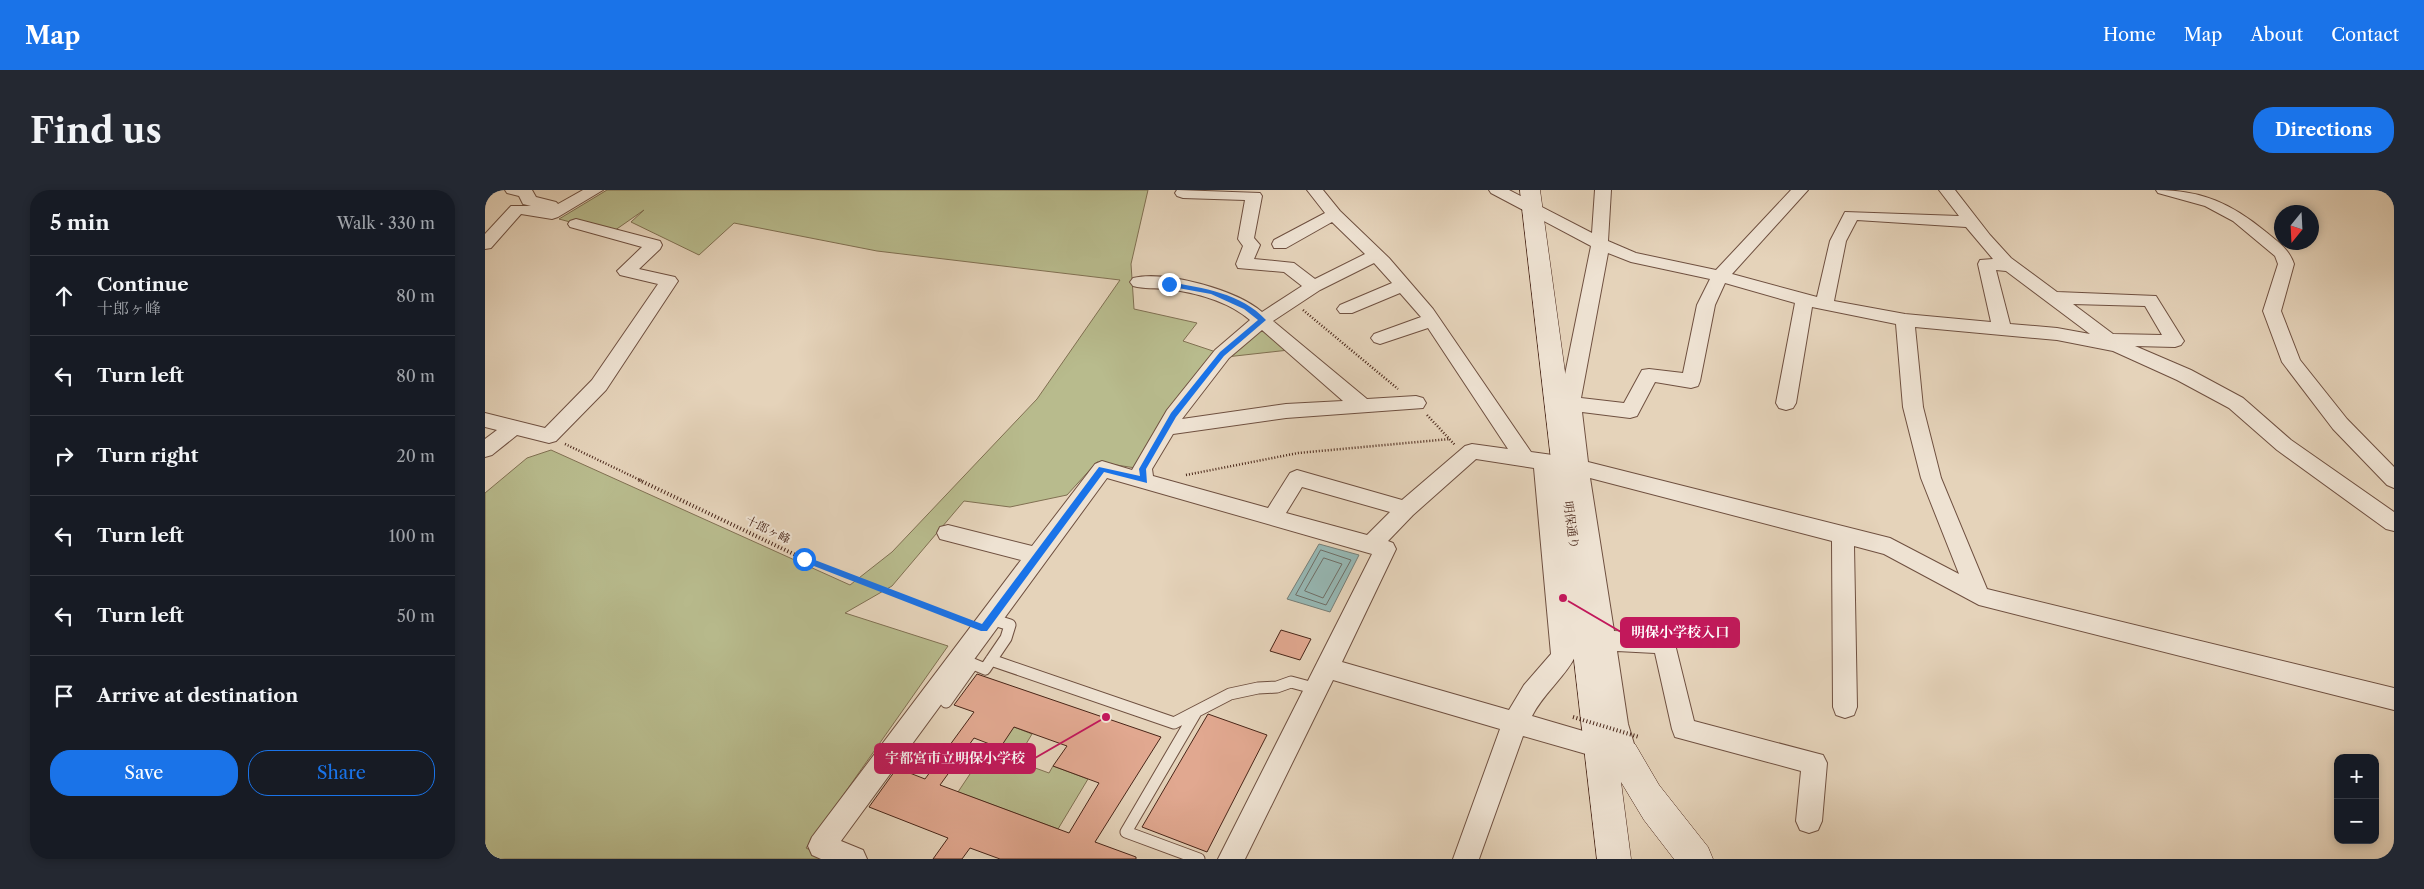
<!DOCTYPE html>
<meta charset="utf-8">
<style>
:root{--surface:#171b24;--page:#242831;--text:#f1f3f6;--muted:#9ea1a6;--line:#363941;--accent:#1a73e8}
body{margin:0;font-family:"Libre Caslon Text","Noto Serif JP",serif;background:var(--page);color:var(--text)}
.controls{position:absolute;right:15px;bottom:15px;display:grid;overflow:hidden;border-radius:10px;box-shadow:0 2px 8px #0003}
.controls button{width:45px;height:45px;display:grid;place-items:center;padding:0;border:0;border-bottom:1px solid var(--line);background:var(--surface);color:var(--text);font:25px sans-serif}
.compass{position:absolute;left:1789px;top:15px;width:45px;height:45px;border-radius:50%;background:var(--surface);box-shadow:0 2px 8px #0003;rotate:198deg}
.stop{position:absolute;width:15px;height:15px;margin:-11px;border:4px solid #1a73e8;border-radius:50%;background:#fff}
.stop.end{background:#1a73e8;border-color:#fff;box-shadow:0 1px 5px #0008}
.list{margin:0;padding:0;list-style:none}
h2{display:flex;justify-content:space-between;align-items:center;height:65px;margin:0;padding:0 20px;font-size:21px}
h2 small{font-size:16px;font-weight:400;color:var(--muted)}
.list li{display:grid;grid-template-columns:32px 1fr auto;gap:15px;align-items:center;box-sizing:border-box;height:80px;padding:0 20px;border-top:1px solid var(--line)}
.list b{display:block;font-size:19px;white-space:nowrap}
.list p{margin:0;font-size:16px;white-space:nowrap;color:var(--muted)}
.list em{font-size:16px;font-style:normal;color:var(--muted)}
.actions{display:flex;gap:10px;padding:15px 20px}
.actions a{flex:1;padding:11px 0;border:1px solid var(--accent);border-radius:20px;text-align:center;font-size:18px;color:var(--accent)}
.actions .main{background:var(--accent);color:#fff}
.icon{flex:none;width:28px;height:28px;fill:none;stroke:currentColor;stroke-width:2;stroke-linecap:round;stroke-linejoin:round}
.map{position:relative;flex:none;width:1909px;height:669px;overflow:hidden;border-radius:20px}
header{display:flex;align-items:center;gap:30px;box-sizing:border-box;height:70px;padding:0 25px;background:var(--accent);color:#fff}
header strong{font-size:24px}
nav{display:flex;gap:28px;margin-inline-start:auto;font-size:18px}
.intro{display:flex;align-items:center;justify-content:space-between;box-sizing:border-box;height:120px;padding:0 30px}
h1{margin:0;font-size:35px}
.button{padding:12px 22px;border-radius:20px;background:var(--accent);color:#fff;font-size:18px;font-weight:700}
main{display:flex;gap:30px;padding:0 30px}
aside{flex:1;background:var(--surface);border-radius:20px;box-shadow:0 2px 8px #0003}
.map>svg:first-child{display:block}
.green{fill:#b8bb8d;stroke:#807052}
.water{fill:#96b7b3;stroke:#777d75}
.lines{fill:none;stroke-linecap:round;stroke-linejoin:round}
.shore{stroke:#6f6e66;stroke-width:1}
.building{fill:#e1a890;stroke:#482518;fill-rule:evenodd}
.lane-casing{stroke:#6f5040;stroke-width:13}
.street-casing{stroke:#6f5040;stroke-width:2}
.secondary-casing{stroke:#482518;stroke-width:1}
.path-far1{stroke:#482518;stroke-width:2.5;stroke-dasharray:1 2;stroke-linecap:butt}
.path{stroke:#482518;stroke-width:4;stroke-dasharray:1 2.5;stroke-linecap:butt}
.lane{stroke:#eee2d2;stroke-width:11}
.street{fill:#eee2d2;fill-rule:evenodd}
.secondary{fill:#eee2d2;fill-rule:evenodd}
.path-bridge{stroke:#482518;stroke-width:4;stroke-dasharray:1 2.5;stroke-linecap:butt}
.route{fill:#1a73e8}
.labels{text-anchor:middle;stroke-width:4;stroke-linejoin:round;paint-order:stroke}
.street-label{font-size:12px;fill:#482518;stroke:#eee2d2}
.leader{fill:none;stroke:#c2185b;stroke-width:2}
.callout-dot{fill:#c2185b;stroke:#eee2d2;stroke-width:2}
.callout{fill:#c2185b;stroke:#c2185b;stroke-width:2}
.callout-label{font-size:14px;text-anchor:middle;font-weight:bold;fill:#fff}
</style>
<header>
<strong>Map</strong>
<nav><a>Home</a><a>Map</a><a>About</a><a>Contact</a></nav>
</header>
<div class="intro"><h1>Find us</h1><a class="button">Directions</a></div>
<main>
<aside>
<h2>5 min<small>Walk · 330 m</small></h2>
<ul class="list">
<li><svg class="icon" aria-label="ahead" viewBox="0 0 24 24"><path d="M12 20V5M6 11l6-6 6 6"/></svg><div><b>Continue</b><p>十郎ヶ峰</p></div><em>80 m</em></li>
<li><svg class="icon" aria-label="left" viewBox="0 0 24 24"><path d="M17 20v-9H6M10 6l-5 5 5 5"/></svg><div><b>Turn left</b></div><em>80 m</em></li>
<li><svg class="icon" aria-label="right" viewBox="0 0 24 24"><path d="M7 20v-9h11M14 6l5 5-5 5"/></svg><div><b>Turn right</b></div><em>20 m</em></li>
<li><svg class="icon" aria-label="left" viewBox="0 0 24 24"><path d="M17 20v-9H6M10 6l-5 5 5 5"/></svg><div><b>Turn left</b></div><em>100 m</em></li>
<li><svg class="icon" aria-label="left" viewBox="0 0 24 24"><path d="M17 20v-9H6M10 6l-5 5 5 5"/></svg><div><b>Turn left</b></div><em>50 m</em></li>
<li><svg class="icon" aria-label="arrive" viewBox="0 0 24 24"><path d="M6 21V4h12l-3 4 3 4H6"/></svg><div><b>Arrive at destination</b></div></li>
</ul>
<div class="actions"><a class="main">Save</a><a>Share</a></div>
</aside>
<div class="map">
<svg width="1909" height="669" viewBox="0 0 1909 669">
<rect width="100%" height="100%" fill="#e5d3ba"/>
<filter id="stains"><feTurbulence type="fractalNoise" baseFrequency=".004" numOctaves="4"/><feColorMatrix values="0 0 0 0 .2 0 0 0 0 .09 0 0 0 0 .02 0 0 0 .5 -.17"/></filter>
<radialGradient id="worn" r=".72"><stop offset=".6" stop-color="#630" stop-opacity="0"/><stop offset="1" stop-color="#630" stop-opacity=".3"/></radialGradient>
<path class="green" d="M122 0H663L646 74 649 119 712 133 698 151 737 164 657 279 612 272 582 305 525 317 479 311 407 396 360 423 463 456 321 658 344 669H0V303L42 268 66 260 365 395 407 362 552 209 635 90 392 61 249 33 214 65 146 32 159 20 126 43 74 29Z
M769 140H780L804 160 741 167Z
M529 537 547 544 531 571 564 583 568 576 603 589 573 639 473 602 505 554Z"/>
<path class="water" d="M834 354 874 365 845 422 802 409Z"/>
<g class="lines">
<path class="shore" d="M836 360 866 370 841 415 811 405Z
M839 368 857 374 838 408 820 401Z"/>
</g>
<path class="building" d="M796 440 826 449 815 470 785 461Z
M492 484 676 547 610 652 651 667V669H515L485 658 477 669H448L463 648 384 617 412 578 440 589 489 522 469 515ZM529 537 582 556 568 576 614 593 584 643 455 595 489 548 515 558Z
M723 524 782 545 722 662 657 637Z"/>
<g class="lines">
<g class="lane-casing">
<path id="lane" d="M506 470 689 533 745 504 773 498 792 497 806 492 832 499
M461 512 488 474 500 479 521 448 525 435 506 429
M710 524 641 642 714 669"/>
</g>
<g class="street-casing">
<path id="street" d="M20 0H47L51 7 71 12 73 14 98 0H118L73 27 67 29 36 24 6 58 0 59V44L26 16H46L38 14 34 6 22 3Z
M692 0 775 3 777 6 769 48 775 55 769 69 809 73 830 89 880 64 847 32 801 58H789L787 54 789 50 840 23 822 0H838L855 21 904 68 948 119 1046 262 1082 267 1076 204 1106 56 1006 3 1004 0H1024L1107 43 1110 0H1126L1123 51 1151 63 1231 80 1306 0H1323L1247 84 1332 107 1345 51 1360 22 1474 26 1454 0H1470L1505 45 1526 68 1572 102 1671 106 1699 151 1696 155 1690 157 1650 156 1706 180 1758 208 1806 250 1909 322V341L1901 339 1792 260 1744 218 1692 190 1628 161 1572 150 1430 137 1438 217 1456 288 1502 399 1909 498V520L1494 415 1399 364 1369 356 1372 517 1369 525 1360 528 1351 525 1348 517 1347 351 1105 288 1129 441 1180 443 1188 446 1209 531 1338 565 1342 573 1337 631 1333 640 1324 643 1315 640 1311 631 1316 581 1190 547 1187 539 1170 463 1132 461 1143 534 1152 564 1148 572 1139 575 1130 572 1126 561 1124 565 1115 568 1038 546 994 669H968L1015 539 848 490 760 669H733L887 364 622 288 356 651 378 660 382 669H336L327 665 323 656 327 647 536 370 455 349 452 343 455 337 463 335 547 356 610 274 617 271 647 280 682 220 730 160 765 130C743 111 712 103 683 99 671 98 659 99 648 96L645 92 648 88C680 80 752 100 777 122L817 96 799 82 753 78 751 74 758 56 753 49 760 10 698 8 692 6 690 3ZM1372 30 1481 37 1508 69 1495 70 1493 74 1506 132 1420 124 1349 111 1361 51ZM1123 63 1146 72 1225 89 1212 115 1198 183 1164 179 1157 180 1139 213 1096 208ZM889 73 907 93 855 115 852 119 855 123H867L915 103 936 127 889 144 886 148 889 152 895 154 943 138 1023 259 987 254 980 256 917 310 812 280 805 283 783 318 668 286 667 279 688 244 801 228 938 218 941 213 938 208 931 206 882 209 788 131 835 100ZM1511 80 1521 81 1605 144 1572 138 1525 134ZM1240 93 1310 113 1291 213 1294 218 1301 220 1308 218 1311 213 1327 117 1411 134 1418 217 1436 288 1474 384 1405 348 1103 272 1097 222 1145 228 1152 226 1170 192 1206 198 1213 196 1215 191 1230 115ZM1588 114 1660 116 1677 145 1628 144ZM777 140 858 211 801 214 697 229 744 168ZM991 269 1049 278 1066 464 1039 495 1024 520 857 472 911 359 908 353 903 351 928 325ZM1070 280 1084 283 1122 548 1047 526C1058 504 1079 488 1090 467ZM817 297 905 322 882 345 801 323Z
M1671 0C1717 0 1747 14 1781 42 1793 52 1804 59 1809 74L1796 121 1815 170 1862 229 1909 277V298L1902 295 1848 239 1797 172 1778 121 1793 74 1790 66 1748 31 1720 16 1673 3Z
M91 29 175 51 177 55 175 59 154 79 190 87 193 91 121 200 71 251 64 253 32 245 7 265 0 267V249L12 240 0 237V223L60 238 107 190 173 94 135 85 132 81 157 57 85 37 83 34 85 31Z"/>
</g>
<g class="secondary-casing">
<path id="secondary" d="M1035 0H1055L1130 546 1150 554 1174 595 1223 657 1228 669H1189L1159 630 1136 592 1146 669H1112Z"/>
</g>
<path class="path-far1" d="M818 120 913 199
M942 225 970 255
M80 254 157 291
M701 285 813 263 965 249"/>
<path class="path" d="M154 290 319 369 481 432"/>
<use href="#lane" class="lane"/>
<use href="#street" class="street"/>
<use href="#secondary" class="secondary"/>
<path class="path-bridge" d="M1088 527 1154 547"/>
</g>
<path class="route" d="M684 92C718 98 756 103 781 130L739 166 691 227 661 279 662 293 619 282 502 441H496L316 371V367H322L497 434 614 277 655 286 654 279 686 223 735 162 773 130 759 119 726 104 682 96Z"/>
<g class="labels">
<g class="street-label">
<text transform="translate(1086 335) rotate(82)" y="4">明保通り</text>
<text transform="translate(283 340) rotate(26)" y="4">十郎ヶ峰</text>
</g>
</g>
<path class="leader" d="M1078 408L1136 442M621 527L550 568"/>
<g class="callout-dot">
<circle cx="1078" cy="408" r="5"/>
<circle cx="621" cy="527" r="5"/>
</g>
<g class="callout">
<rect x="1136" y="428" width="118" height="29" rx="5"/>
<rect x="390" y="554" width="160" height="29" rx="5"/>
</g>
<g class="callout-label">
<text x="1195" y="447">明保小学校入口</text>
<text x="470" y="573">宇都宮市立明保小学校</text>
</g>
<rect width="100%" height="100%" filter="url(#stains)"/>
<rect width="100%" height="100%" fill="url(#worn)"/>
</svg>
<div class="controls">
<button>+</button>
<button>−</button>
</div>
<svg class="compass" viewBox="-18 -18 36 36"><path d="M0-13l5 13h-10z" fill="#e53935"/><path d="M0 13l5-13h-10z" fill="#9ea1a6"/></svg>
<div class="stop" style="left:319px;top:369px"></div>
<div class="stop end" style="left:684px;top:94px"></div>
</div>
</main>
